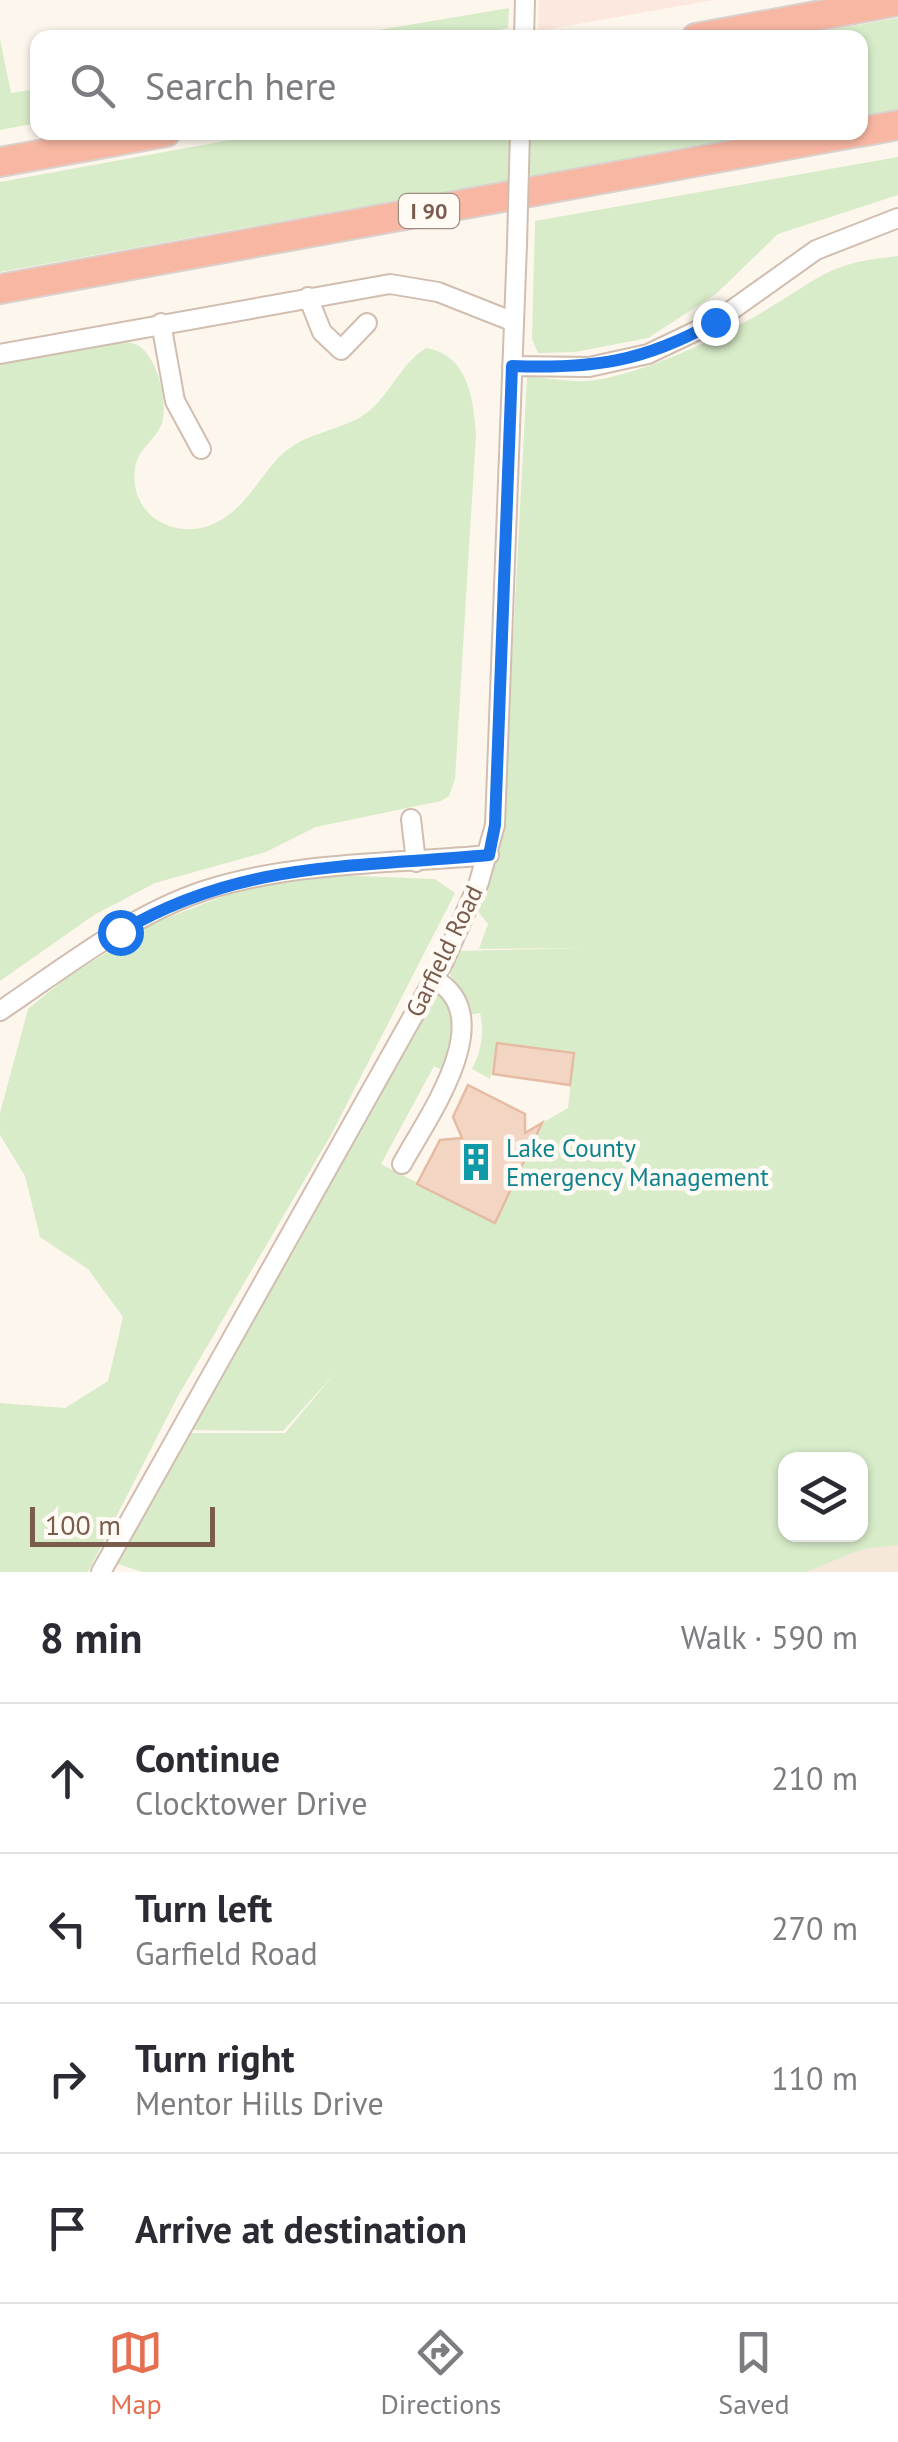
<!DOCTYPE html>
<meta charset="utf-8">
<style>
:root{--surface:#fff;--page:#f2f2f3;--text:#2b2b33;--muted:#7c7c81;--line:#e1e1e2;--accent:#e76f51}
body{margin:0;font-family:"PT Sans",sans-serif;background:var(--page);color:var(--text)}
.controls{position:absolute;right:30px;bottom:30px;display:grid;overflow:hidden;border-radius:20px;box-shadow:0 2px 8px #0004}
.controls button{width:90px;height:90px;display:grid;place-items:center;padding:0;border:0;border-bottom:2px solid var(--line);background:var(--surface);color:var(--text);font:50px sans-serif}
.scale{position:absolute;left:30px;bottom:25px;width:185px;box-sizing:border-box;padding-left:10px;border:5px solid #7a5c4d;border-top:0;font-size:28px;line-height:35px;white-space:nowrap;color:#7a5c4d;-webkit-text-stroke:8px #fffaf3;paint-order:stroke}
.stop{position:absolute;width:30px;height:30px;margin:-22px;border:8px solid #1a73e8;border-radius:50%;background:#fff}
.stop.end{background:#1a73e8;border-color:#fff;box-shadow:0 2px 10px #0008}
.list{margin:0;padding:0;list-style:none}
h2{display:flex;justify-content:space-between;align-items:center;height:130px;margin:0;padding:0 40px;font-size:42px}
h2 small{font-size:32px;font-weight:400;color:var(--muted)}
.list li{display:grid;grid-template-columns:65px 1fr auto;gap:30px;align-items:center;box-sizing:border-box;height:150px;padding:0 40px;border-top:2px solid var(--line)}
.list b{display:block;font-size:38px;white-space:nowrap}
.list p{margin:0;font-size:32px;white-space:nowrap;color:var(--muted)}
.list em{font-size:32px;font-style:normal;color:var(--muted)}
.icon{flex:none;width:55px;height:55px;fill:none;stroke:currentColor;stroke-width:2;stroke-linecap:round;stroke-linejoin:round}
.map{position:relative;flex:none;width:898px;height:1572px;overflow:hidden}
.search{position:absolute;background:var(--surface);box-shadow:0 2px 8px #0004;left:30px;right:30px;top:30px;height:110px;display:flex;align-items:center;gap:25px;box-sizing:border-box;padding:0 35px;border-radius:20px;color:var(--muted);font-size:38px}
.sheet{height:730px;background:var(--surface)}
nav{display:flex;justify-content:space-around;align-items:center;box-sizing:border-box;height:140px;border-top:2px solid var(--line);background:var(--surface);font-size:28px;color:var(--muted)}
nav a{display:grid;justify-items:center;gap:5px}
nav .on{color:var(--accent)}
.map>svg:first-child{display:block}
.residential{fill:#f5e8da}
.commercial{fill:#fde8e0}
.green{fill:#d8ecc9;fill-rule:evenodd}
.building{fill:#f3d5c3;stroke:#e6bba3;stroke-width:2.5}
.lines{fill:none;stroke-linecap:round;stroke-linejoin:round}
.minor-casing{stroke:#d1beb0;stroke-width:22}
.highway-casing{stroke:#dad1cd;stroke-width:32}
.minor{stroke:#fff;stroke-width:18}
.highway{stroke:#f7b7a3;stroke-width:28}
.minor-bridge-casing{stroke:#d1beb0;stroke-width:22;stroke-linecap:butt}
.minor-bridge{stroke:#fff;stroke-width:18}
.route{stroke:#1a73e8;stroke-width:12}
.labels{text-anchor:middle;stroke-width:9;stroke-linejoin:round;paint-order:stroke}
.shield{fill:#fffaf3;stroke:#a28b7f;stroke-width:2.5}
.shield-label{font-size:22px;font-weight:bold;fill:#7a5c4d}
.street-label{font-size:25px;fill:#7a5c4d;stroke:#fffaf3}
.culture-label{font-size:25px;fill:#0d838f;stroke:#fffaf3;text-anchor:start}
</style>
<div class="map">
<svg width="898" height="1572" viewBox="0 0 898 1572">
<rect width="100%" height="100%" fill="#fdf6ec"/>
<path class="residential" d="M898 1502V1572H613L786 1534H860Z"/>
<path class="commercial" d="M539 0H714L538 31Z"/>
<path class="green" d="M509 8 508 28 471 37H337Z
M898 18V109L861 116 860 38 789 37Z
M0 39 11 93 37 89V123L0 130Z
M268 133H770L0 272V182Z
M898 157V195L778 234 716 294 648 338 575 352 538 353 532 339 535 221Z
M898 256V1545L863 1549 806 1572H142L115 1563 188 1433H285L336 1372 283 1431 188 1430 435 994 444 995 455 1024 446 1072 434 1066 381 1164 495 1223 542 1123 568 1108 574 1053 497 1043 490 1079 472 1069C481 1052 485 1032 480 1013L468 1015 450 974 456 951 589 948 479 949 488 924 476 909 486 893 503 830 527 376C547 378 569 382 588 381 639 376 722 337 766 310 823 276 828 263 898 256ZM786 1460H860V1534H786Z
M117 341C125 342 133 342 139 346 158 358 168 403 162 423 156 440 138 448 135 468 129 511 168 539 208 526 242 514 255 483 278 458 302 434 330 433 359 418 388 402 398 365 426 348 468 355 473 397 476 433L455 779 449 796 441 801 316 827 266 852 155 883 94 915 0 981V361Z
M331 875 435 879 455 893 332 1133 178 1396 88 1572H0V1403L65 1408 108 1381 123 1317 88 1269 40 1237 25 1176 0 1135V1113L28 1009 67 977 156 922 261 882Z"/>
<path class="building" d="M497 1043 574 1053 570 1085 493 1074Z
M468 1085 525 1114V1133L542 1123 495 1223 417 1184 440 1140 462 1138 453 1117Z"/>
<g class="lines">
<g class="minor-casing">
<path id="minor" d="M524 38 525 0
M308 297 322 332 341 350 367 323
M161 323 175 401 201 449
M0 354 390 284 438 292 514 322
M512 366 589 367 648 354 715 322 816 250 898 218
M411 819 416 862
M0 1011C64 968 129 916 203 891 294 861 393 864 489 855
M402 1164C426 1119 502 1017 434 979
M101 1572 444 961 479 882 495 825 517 244"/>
</g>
<g class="highway-casing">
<path id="highway" d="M696 38 898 1
M860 132 898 125
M0 162 166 132
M0 289 858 132"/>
</g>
<use href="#minor" class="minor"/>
<use href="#highway" class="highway"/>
<g class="minor-bridge-casing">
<path id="minor-bridge" d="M517 244 520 132"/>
</g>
<use href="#minor-bridge" class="minor-bridge"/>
</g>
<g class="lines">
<path class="route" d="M120 932C242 860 353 868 489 855L495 825 512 366C593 369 644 362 715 322"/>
</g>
<defs>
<g id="building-bare" transform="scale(3)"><path d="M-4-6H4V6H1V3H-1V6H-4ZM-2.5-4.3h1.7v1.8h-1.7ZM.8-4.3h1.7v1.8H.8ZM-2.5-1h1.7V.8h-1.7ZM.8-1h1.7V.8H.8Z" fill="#0f9aa8" stroke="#fffaf3" stroke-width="2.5" paint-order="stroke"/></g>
</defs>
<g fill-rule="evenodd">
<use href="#building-bare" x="476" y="1162"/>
</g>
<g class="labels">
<rect class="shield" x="399" y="194" width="60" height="34" rx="8"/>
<g class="shield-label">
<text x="429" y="219">I 90</text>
</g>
<g class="street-label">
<text transform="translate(444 951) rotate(-64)" y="9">Garfield Road</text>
</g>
<g class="culture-label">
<text x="506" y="1157">Lake County<tspan x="506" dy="29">Emergency Management</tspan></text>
</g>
</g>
</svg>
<div class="controls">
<button><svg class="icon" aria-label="layers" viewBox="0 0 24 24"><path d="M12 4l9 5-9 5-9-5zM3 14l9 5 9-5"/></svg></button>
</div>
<div class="scale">100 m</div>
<div class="stop" style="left:120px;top:932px"></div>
<div class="stop end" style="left:715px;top:322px"></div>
<div class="search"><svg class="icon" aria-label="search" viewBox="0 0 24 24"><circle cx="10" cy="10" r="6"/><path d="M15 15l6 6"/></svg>Search here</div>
</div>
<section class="sheet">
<h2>8 min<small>Walk · 590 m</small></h2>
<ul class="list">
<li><svg class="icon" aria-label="ahead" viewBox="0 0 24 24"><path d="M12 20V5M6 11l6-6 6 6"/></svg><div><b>Continue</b><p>Clocktower Drive</p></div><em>210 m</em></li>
<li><svg class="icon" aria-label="left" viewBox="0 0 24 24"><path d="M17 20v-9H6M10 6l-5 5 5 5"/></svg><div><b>Turn left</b><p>Garfield Road</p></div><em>270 m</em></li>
<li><svg class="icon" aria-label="right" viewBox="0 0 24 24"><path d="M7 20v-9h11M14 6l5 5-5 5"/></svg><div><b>Turn right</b><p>Mentor Hills Drive</p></div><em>110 m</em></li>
<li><svg class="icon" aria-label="arrive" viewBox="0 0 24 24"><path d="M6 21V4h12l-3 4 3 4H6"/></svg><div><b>Arrive at destination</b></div></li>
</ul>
</section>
<nav>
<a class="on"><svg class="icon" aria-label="map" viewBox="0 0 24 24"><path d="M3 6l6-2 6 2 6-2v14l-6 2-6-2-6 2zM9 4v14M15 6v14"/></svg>Map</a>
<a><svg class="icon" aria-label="directions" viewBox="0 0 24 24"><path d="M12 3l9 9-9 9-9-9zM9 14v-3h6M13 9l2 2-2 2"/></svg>Directions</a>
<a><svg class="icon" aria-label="saved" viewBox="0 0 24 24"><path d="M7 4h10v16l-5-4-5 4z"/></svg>Saved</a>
</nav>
